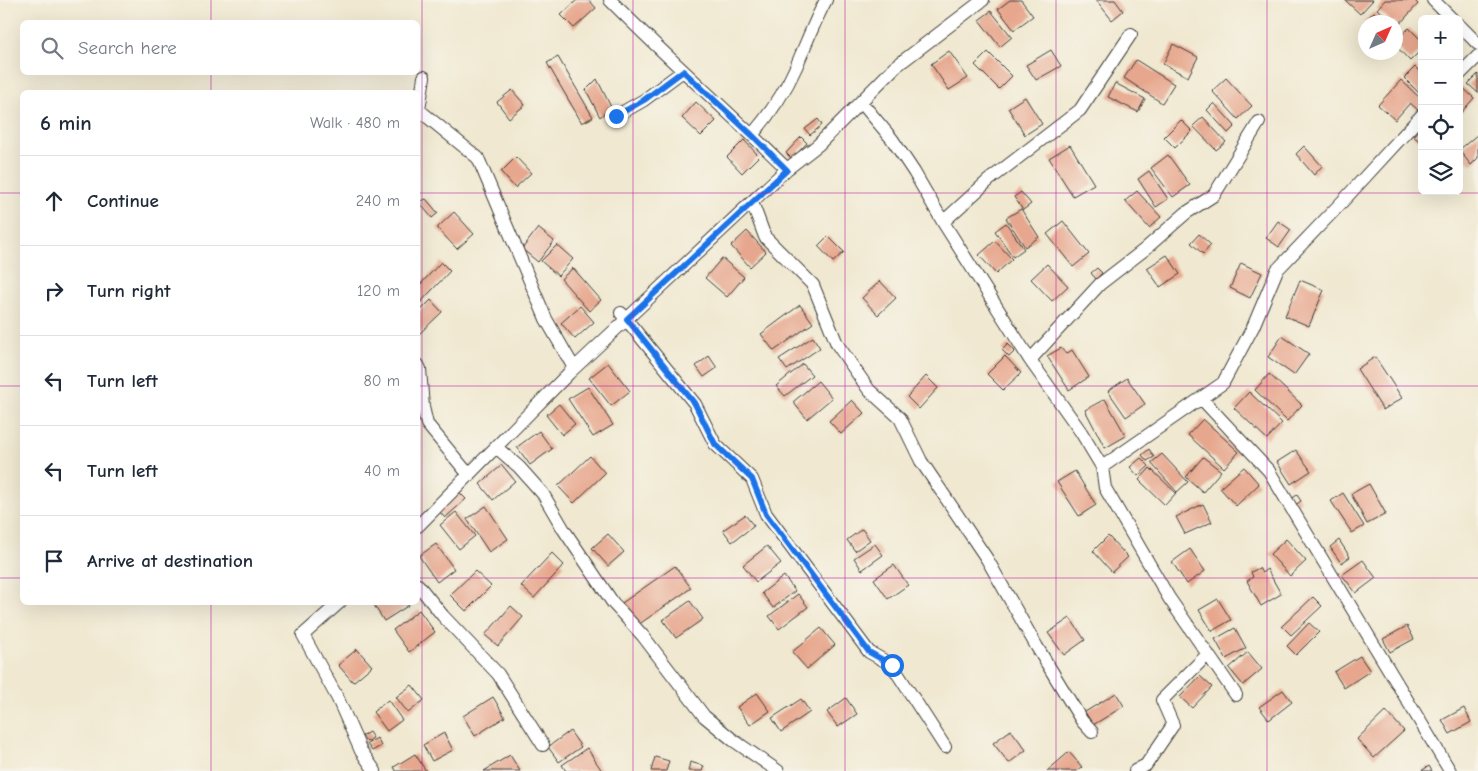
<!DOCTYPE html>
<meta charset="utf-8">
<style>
:root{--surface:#fff;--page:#f2f2f3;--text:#1f2937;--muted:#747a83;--line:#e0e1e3}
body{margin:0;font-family:"Comic Neue",sans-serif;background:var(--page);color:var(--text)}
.controls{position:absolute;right:15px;top:15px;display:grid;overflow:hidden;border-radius:8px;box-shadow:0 5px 20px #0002}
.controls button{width:45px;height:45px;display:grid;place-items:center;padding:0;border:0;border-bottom:1px solid var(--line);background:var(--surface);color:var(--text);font:25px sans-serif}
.compass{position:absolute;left:1358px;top:15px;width:45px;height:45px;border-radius:50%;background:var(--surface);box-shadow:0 5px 20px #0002;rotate:45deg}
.stop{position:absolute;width:15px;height:15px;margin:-11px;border:4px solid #1a73e8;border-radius:50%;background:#fff}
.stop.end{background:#1a73e8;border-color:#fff;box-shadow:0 1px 5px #0008}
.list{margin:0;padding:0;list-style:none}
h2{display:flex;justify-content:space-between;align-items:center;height:65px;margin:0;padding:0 20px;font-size:21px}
h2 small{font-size:16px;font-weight:400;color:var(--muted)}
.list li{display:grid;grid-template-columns:32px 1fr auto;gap:15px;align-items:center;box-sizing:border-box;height:90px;padding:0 20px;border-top:1px solid var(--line)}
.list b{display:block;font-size:19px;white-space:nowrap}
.list em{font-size:16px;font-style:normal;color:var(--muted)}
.icon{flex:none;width:28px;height:28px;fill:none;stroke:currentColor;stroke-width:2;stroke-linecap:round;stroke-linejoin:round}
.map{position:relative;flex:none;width:1478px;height:771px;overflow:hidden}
.search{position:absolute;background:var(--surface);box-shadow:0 5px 20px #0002;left:20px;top:20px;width:400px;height:55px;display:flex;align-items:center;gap:12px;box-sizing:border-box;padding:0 18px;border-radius:8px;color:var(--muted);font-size:19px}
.panel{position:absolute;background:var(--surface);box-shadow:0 5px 20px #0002;left:20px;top:90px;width:400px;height:515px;border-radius:8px}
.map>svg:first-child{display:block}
.building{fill:#e7a78e}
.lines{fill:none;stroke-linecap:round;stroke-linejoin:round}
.minor-casing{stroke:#3c3b37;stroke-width:14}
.minor{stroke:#fff;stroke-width:12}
.route{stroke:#1a73e8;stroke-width:6}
.grid{fill:none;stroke:#b5179e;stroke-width:1;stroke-opacity:0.55}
</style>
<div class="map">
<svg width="1478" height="771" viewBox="0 0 1478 771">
<rect width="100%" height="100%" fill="#f7f3e8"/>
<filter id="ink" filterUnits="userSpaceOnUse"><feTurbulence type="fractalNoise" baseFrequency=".02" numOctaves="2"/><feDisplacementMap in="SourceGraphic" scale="10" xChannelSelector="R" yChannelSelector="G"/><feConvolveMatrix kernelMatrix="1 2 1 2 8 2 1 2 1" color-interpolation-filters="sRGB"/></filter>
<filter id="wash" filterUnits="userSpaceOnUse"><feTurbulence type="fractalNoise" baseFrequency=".0096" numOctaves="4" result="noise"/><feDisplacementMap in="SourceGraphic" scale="20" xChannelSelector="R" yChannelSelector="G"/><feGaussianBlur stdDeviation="1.12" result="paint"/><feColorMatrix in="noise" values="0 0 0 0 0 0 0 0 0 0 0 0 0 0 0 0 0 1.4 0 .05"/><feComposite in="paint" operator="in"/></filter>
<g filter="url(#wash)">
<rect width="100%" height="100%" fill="#f0e8d0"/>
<g id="blocks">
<path class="building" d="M577 0H589L596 8 574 28 561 15Z
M1010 0H1021L1033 16 1014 30 998 9Z
M1096 0H1115L1123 11 1112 20Z
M1345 0H1373L1360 14Z
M1385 0H1414L1418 4 1397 27 1396 22H1392L1377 9Z
M991 11 1012 37 1000 47 979 20Z
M1374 12 1385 22H1364Z
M1409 28 1422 41V49L1410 61 1396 46V40Z
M1173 44 1198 57 1188 77 1163 64Z
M1051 50 1061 66 1036 80 1026 65Z
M949 51 968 78 949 90 931 64Z
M988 52 1012 76 999 89 975 65Z
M558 57 593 117 582 123 547 63Z
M1136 60 1174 84 1162 103 1124 78Z
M1415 67 1422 74V96L1404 78Z
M1478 74V93L1468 84Z
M1226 78 1252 106 1238 119 1212 91Z
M597 79 611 107 600 117 586 90Z
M1401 80 1422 100V106L1418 110 1410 103 1395 120 1378 105Z
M1115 83 1145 99 1138 112 1108 97Z
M1459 84 1474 98 1459 115Z
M512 90 525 105 509 118 497 102Z
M1025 97 1042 124 1025 135 1008 108Z
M696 102 716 121 701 136 682 118Z
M1214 103 1235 126 1228 133 1207 110Z
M1203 117 1226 142 1216 150 1193 126Z
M818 119 822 125 810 135 805 129Z
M1181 120 1192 131 1175 148 1164 137Z
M1422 126V143L1413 136Z
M1478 134V158L1471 165 1459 150Z
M801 137 807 143 792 159 786 153Z
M744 140 759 156 742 173 727 157Z
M1070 145 1094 184 1073 196 1049 158Z
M1304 146 1322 166 1314 175 1296 154Z
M1168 155 1190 185 1173 197 1151 168Z
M516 157 531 173 515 188 501 172Z
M1149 171 1168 199 1156 207 1138 179Z
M1137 191 1161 217 1149 228 1125 201Z
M1021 192 1031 204 1023 210 1014 197Z
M426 199 438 213 432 218 419 202Z
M1021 209 1039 237 1025 247 1006 218Z
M454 212 474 234 457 249 437 228Z
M1063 221 1089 254 1073 267 1047 234Z
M1278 221 1291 230 1279 247 1266 238Z
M1006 223 1024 249 1013 257 995 231Z
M538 228 554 241 538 262 522 249Z
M747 231 766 252 750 267 731 246Z
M1199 234 1211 245 1203 254 1191 243Z
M828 236 844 252 833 262 818 246Z
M995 241 1012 259 996 274 979 255Z
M557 245 573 259 558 276 541 261Z
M1167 255 1180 274 1160 287 1147 268Z
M722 258 744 277 727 297 705 278Z
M441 262 450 271 418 305V287Z
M1241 263 1262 273 1250 298 1230 288Z
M1047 264 1068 286 1052 301 1031 279Z
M573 268 601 300 589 311 561 279Z
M1097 268 1102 273 1096 279 1091 273Z
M1300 280 1324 290 1309 326 1285 316Z
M880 281 896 298 878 315 862 298Z
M431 300 442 312 418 335V313Z
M800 305 813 323 774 351 761 334Z
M580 306 594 322 575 339 561 323Z
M1282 336 1309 354 1294 375 1268 357Z
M813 337 820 348 787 370 779 359Z
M1008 344 1015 351 1009 357 1002 350Z
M1061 348 1066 354 1072 350 1089 377 1069 390 1047 356Z
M709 356 717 368 704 377 696 366Z
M1005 356 1021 373 1003 390 987 374Z
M1375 357 1402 398 1383 410 1357 369Z
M608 363 630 391 611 406 589 378Z
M803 364 812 375 785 396 776 386Z
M1269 374 1302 405 1287 421 1255 390Z
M926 376 938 388 919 409 907 397Z
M1127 378 1145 404 1126 417 1108 391Z
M818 381 832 398 807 419 793 402Z
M588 387 613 425 593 437 568 399Z
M1249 392 1282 423 1267 439 1234 408Z
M1105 399 1126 436 1105 448 1085 410Z
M852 400 864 413 841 434 829 421Z
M559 404 575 424 562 435 546 415Z
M1203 419 1239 452 1224 468 1188 435Z
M539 431 552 449 530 465 517 447Z
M1149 449 1154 457 1147 461 1142 455Z
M1296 450 1311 471 1291 484 1277 462Z
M1162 454 1188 482 1177 492 1151 463Z
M590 456 605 473 574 503 558 486Z
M1203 457 1221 471 1203 492 1186 477Z
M1141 458 1149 466 1138 476 1130 467Z
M502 465 515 481 493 500 480 484Z
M1244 467 1259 484 1236 506 1220 488Z
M1150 468 1176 493 1165 505 1139 480Z
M1075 471 1096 505 1079 516 1057 482Z
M1369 484 1386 514 1367 524 1351 494Z
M459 492 466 499 445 518 439 511Z
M1343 493 1364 526 1352 533 1331 501Z
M1297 495 1301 501 1294 506 1290 500Z
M1203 504 1212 522 1185 534 1176 517Z
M486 506 508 539 489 552 467 519Z
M456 512 475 536 459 549 440 525Z
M745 515 754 526 732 542 723 530Z
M862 529 870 540 855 551 847 540Z
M608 534 624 552 608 566 592 548Z
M1108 536 1128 557 1112 572 1093 551Z
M1286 539 1306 561 1290 576 1270 554Z
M1339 540 1350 557 1341 563 1330 547Z
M436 544 454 569 437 582 419 556Z
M875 544 883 555 862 570 854 558Z
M767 546 781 563 756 582 743 565Z
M1190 549 1205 571 1187 584 1172 562Z
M552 553 564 565 534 598 521 586Z
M1363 560 1376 578 1356 593 1342 575Z
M894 565 908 585 888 599 874 579Z
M675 566 691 588 638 625 622 603Z
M1259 568 1262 573 1267 569 1281 594 1261 606 1247 581 1253 577 1251 572Z
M475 571 491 586 466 611 450 595Z
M784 576 795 591 773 608 762 593Z
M798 594 808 607 779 629 769 616Z
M1313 597 1322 606 1291 635 1282 626Z
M1218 599 1231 620 1212 631 1199 610Z
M690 601 703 619 676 638 663 620Z
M372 602H408L409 605 384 621Z
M511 606 523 617 498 646 485 635Z
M419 610 435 632 409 652 393 630Z
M1070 618 1085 640 1064 655 1048 633Z
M1309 623 1319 632 1296 655 1287 646Z
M1407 626 1414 639 1390 652 1383 639Z
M821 628 835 645 807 669 792 652Z
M1235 628 1246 648 1226 659 1215 639Z
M357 649 372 666 353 682 338 665Z
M1248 652 1262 669 1243 685 1229 668Z
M1360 656 1370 671 1344 688 1334 672Z
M1200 676 1212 687 1192 708 1180 697Z
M412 685 424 700 408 713 396 697Z
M1283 690 1292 702 1269 720 1259 707Z
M757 693 770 711 750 725 737 707Z
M1116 693 1124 706 1093 725 1085 712Z
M493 697 505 717 475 736 463 716Z
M846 698 857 714 838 727 827 712Z
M801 699 810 712 781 732 772 718Z
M388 700 402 720 387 731 373 712Z
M1464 708 1471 722 1450 734 1442 720Z
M1386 711 1404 731 1374 758 1357 739Z
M1011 730 1026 750 1009 763 993 743Z
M570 731 581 747 559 762 548 747Z
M369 732 373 738 367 742 362 736Z
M444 733 453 750 432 761 423 745Z
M377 738 381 746 372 751 367 744Z
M587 748 602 771H566L562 765Z
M1069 752 1082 767 1077 771H1047Z
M415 754 426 771H396L394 767Z
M510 755 520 771H484Z
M655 757 669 761 666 771H651Z
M690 762 704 766 702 771H688Z
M1429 766 1432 771H1421Z"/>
</g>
</g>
<g filter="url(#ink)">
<use href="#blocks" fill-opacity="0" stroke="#3c3b37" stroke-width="1"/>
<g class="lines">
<g class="minor-casing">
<path id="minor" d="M610 0C667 58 729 112 787 169
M1433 0 1452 19
M1459 25 1478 44
M1459 75 1478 56
M424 77 419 110 478 158 546 319 574 368
M861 102 892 139 914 172 943 222 989 180 1080 110 1131 34
M616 116 644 100 683 71
M752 135C770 114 785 92 796 67 806 44 814 22 826 0
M752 202 765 237 813 285 837 344 869 390 900 418 921 461 987 559 1037 647 1082 721 1092 732
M943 222 1030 360 1100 284 1144 250 1186 213 1214 195 1259 122
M621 313 695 404 715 444 752 479 766 514 869 652 892 665 945 747
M1030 360 1081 432 1102 467 1223 383 1253 327 1277 270 1342 202 1422 115
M418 365 420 369 423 407 427 424 469 475
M1201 398 1269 471 1450 771
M496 447 519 467 543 494 564 530 613 603 643 636 704 716 733 740 778 771
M1102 467 1105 488 1169 598 1236 695
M418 526 569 373 787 169 818 145 895 67 983 0
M418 585 443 616 498 674 543 745
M340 602 303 635 338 699 361 751 375 771
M1135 771 1146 765 1173 725 1162 700 1208 654"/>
</g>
<use href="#minor" class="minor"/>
</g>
</g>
<g class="lines" filter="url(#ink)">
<path class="route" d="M616 116 644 100 683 71 752 135 787 170 627 319 695 404 715 444 752 479 766 514 869 652 892 665"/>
</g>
<path class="grid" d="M211 0V22M422 0V771M633 0V771M845 0V771M1056 0V771M1267 0V771M211 72V92M0 193H22M418 193H1478M0 386H22M418 386H1478M0 578H22M418 578H1478M211 602V771"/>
</svg>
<div class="controls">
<button>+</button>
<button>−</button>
<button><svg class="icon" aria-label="locate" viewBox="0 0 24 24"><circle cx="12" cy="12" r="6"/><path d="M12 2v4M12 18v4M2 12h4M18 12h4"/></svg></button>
<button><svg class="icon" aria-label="layers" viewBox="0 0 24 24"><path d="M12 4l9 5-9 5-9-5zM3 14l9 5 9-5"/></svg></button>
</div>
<svg class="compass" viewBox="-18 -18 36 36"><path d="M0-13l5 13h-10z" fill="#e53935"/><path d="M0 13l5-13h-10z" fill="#747a83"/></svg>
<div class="stop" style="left:892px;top:665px"></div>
<div class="stop end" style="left:616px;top:116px"></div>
<div class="search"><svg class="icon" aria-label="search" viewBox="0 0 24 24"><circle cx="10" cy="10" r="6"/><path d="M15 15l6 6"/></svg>Search here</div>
<section class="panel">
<h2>6 min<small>Walk · 480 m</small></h2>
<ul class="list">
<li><svg class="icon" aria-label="ahead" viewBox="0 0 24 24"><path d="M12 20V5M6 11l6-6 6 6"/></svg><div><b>Continue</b></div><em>240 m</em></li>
<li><svg class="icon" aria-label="right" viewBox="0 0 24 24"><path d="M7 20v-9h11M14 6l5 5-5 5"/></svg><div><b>Turn right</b></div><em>120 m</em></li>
<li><svg class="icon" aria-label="left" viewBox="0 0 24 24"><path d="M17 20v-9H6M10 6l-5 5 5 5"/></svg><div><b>Turn left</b></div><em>80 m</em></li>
<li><svg class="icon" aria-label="left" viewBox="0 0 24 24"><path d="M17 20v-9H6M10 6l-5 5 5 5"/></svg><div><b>Turn left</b></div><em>40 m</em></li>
<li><svg class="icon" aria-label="arrive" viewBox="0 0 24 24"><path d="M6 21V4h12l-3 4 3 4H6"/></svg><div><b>Arrive at destination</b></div></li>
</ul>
</section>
</div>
